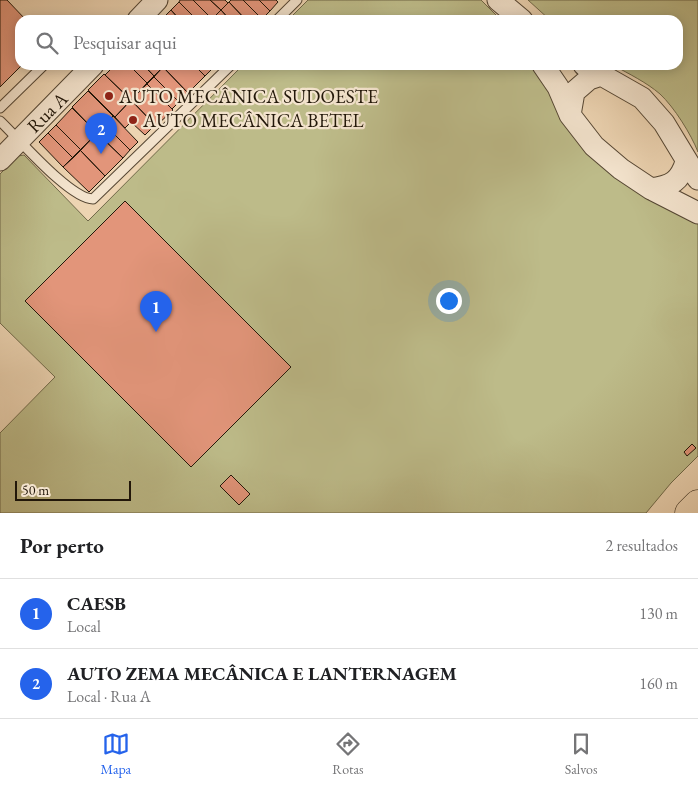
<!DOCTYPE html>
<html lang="pt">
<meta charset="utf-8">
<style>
:root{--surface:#fff;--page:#f6f6f6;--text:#202124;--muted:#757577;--line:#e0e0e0;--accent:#2563eb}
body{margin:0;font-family:"EB Garamond",serif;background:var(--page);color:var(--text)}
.scale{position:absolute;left:15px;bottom:12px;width:116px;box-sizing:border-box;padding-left:5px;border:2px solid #221709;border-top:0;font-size:14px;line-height:18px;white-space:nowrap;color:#221709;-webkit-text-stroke:4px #f3e3cd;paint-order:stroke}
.you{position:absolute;left:448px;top:300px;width:18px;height:18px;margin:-12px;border:4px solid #fff;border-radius:50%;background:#1a73e8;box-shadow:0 0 0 8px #1a73e833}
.badge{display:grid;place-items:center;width:32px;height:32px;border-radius:50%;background:var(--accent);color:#fff;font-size:16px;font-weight:700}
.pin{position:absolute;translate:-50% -41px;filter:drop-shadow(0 1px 2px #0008)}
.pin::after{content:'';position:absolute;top:26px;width:18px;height:15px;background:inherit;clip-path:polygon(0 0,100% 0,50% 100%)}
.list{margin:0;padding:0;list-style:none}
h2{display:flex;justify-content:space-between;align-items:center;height:65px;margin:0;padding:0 20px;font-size:21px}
h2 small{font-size:16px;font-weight:400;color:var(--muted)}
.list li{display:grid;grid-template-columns:32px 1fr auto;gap:15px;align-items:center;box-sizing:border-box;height:70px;padding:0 20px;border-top:1px solid var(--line)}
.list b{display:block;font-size:19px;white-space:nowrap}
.list p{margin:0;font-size:16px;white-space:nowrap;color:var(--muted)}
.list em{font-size:16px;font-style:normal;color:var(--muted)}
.icon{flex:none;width:28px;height:28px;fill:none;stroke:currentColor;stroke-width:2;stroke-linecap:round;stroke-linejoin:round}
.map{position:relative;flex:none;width:698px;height:513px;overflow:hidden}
.search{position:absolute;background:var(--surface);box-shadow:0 2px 12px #0003;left:15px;right:15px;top:15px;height:55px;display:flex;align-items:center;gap:12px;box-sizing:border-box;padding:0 18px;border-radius:15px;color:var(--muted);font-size:19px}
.sheet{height:205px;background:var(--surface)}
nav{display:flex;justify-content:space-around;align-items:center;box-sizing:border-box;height:70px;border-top:1px solid var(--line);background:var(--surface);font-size:14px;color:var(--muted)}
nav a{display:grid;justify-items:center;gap:2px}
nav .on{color:var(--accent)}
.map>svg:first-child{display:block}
.green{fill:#bdbb89;stroke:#706949}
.building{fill:#e2957a;stroke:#221709}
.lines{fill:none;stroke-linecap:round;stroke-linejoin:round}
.service-casing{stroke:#554633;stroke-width:11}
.tertiary-casing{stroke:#554633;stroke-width:23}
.trunk-casing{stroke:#221709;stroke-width:29}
.service{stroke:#f3e3cd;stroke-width:9}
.tertiary{stroke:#f3e3cd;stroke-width:21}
.trunk{stroke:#edd4b2;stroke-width:28}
.poi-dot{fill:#8f2418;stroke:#f3e3cd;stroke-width:2}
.labels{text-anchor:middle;stroke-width:4.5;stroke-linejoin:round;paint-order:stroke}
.poi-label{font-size:19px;fill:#221709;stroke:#f3e3cd;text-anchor:start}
.street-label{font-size:19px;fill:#221709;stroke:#f3e3cd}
</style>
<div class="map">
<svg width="698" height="513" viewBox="0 0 698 513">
<rect width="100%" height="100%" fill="#edd4b2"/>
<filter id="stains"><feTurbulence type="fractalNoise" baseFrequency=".004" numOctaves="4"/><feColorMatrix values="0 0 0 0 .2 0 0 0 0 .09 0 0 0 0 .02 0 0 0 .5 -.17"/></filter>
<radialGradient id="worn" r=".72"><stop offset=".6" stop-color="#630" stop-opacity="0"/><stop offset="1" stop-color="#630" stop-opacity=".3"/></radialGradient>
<path class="green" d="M308 0H481L501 20H288Z
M528 0H698V152C691 134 674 107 660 94 646 82 629 74 613 65H678V20H550Z
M243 65H538L582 140 698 223V456L671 483 646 513H0V433L55 377 0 323V174L18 156 24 155 88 221Z"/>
<path class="building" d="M0 0H7L26 20H20V65H22L0 87Z
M180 0H193L212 19 197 20 179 2Z
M193 0H210L221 10 212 19Z
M210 0H225L228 3 221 10Z
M231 0H243L262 19 246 20 229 2Z
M243 0H259L270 11 262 19Z
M259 0H276L278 2 270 11Z
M179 2 197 20H180L171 10Z
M229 2 246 20H230L221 10Z
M171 10 180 20H161Z
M221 10 230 20 212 19Z
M115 65H129L147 83 131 100 105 75Z
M129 65H143L154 76 147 83Z
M144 65H161L163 67 154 76Z
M166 65H194L205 76 188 93 163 67Z
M194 65H210L213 68 205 76Z
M163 67 188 93 179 102 154 77Z
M104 74 131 100 115 117 88 90Z
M154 77 179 102 172 109 147 84Z
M147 84 173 110 156 126 131 100Z
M88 91 113 116 97 133 72 107Z
M131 100 155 125 145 135 131 122 125 128 115 117Z
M72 108 97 133 81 150 56 125Z
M113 116 138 142 130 150 105 125Z
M56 125 81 150 73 158 48 133Z
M105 125 130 150 123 158 97 133Z
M48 133 73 158 63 167 39 142Z
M97 133 123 158 105 176 80 150Z
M80 150 105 176 89 192 63 167Z
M125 201 291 367 191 467 25 301Z
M692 444 696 448 687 456 684 452Z
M231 475 250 494 239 505 220 486Z"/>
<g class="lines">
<g class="service-casing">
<path id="service" d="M277 20 297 0
M0 108 44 65
M0 121C18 138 70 199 93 199L231 65"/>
</g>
<g class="tertiary-casing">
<path id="tertiary" d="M498 0 522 20
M138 20 157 0
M543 65 558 87 570 115 594 146 621 169 651 189 698 213
M584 65 642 98 664 123 698 179
M570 115 574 92 589 79 601 75
M0 160 93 65
M651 189C672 186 680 181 686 162"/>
</g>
<g class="trunk-casing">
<path id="trunk" d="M689 513 698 504"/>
</g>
<use href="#service" class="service"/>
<use href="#tertiary" class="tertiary"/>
<use href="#trunk" class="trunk"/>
</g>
<g class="poi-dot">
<circle cx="109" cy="96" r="5"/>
<circle cx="133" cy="120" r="5"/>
</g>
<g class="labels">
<g class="poi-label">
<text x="119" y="103">AUTO MECÂNICA SUDOESTE</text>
<text x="143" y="127">AUTO MECÂNICA BETEL</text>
</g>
<g class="street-label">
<text transform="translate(47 112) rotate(-45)" y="7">Rua A</text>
</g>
</g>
<rect width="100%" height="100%" filter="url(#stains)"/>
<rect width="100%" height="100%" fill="url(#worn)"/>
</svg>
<div class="scale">50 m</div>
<div class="you"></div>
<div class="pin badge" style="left:156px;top:332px">1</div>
<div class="pin badge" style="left:101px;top:154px">2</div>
<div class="search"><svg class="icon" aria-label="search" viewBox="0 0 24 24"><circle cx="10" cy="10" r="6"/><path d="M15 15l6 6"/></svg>Pesquisar aqui</div>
</div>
<section class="sheet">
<h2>Por perto<small>2 resultados</small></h2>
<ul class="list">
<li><span class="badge">1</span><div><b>CAESB</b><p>Local</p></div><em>130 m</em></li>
<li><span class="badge">2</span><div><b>AUTO ZEMA MECÂNICA E LANTERNAGEM</b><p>Local · Rua A</p></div><em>160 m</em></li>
</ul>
</section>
<nav>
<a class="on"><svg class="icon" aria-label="map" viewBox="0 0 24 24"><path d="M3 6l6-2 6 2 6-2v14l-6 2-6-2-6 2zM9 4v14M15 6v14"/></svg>Mapa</a>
<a><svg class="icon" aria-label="directions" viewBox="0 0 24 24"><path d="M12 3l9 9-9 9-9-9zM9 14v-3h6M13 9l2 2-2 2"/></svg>Rotas</a>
<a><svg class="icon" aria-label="saved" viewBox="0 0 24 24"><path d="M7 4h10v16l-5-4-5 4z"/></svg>Salvos</a>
</nav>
